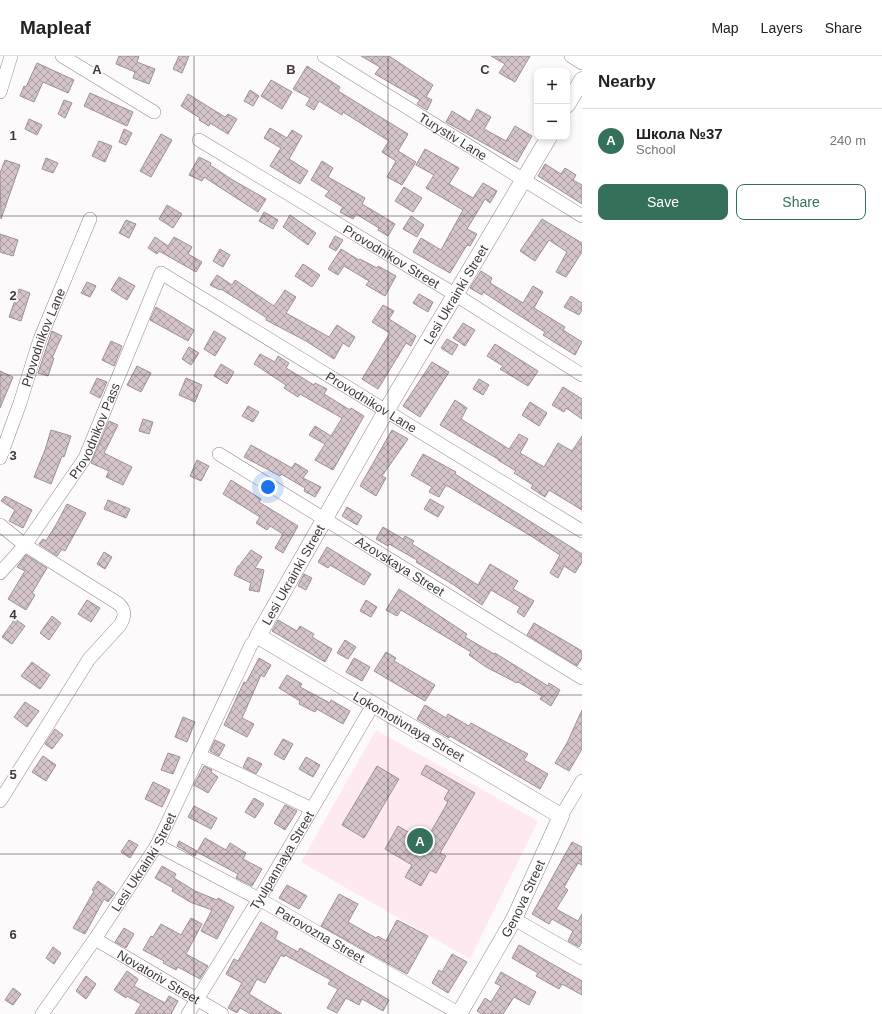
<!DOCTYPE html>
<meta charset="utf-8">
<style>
:root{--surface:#fff;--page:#f2f2f2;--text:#222;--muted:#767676;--line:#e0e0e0;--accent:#34705a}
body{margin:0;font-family:Helvetica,sans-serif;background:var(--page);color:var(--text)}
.controls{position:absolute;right:12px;top:12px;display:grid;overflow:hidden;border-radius:8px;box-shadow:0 2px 6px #0003}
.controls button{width:36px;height:36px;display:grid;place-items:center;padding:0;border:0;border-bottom:1px solid var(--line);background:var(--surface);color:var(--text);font:20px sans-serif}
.you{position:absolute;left:268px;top:431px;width:14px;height:14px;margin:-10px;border:3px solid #fff;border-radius:50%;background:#1a73e8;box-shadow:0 0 0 6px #1a73e833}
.badge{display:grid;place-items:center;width:26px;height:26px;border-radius:50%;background:var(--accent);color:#fff;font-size:13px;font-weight:700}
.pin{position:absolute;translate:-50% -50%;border:2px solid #fff;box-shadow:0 1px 4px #0006}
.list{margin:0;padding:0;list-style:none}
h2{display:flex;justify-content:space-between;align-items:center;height:52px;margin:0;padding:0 16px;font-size:17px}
h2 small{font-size:13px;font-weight:400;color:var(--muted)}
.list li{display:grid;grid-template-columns:26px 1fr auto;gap:12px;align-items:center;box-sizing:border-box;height:64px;padding:0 16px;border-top:1px solid var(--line)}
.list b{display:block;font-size:15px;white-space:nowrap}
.list p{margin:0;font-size:13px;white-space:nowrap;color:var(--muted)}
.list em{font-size:13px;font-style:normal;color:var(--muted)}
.actions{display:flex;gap:8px;padding:12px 16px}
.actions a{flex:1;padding:9px 0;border:1px solid var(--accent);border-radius:8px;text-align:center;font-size:14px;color:var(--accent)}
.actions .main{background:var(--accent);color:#fff}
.map{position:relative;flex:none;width:582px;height:958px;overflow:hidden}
header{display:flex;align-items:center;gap:24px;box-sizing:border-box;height:56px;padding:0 20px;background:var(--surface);border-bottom:1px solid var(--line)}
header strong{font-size:19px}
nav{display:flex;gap:22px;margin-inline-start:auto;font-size:14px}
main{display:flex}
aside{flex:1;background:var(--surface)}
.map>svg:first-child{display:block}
.built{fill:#fde9ef}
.building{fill:url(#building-cross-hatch);stroke:#9e9094}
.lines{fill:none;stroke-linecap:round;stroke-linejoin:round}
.minor-casing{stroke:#95868b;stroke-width:14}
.major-casing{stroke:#95868b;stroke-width:17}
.minor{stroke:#fff;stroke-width:13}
.major{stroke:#fff;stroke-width:16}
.grid{fill:none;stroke:#3f393b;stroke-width:1;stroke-opacity:0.55}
.labels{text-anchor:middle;stroke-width:3.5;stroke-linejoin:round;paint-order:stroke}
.street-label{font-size:13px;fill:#3f393b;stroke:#fdfafb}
.grid-label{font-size:13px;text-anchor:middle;font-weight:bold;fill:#3f393b;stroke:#fdfafb;stroke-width:3.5;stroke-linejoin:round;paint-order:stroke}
</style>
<header>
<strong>Mapleaf</strong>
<nav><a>Map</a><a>Layers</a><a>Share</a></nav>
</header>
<main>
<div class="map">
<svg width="582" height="958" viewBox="0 0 582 958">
<defs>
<pattern id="building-cross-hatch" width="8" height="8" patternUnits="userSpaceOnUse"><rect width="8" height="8" fill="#d4c4c9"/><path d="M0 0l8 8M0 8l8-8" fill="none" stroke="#ada0a4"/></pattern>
</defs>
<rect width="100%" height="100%" fill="#fdfafb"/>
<path class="built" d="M376 674 538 765 470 903 301 806Z"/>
<path class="building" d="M119 0H139L137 6 155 13 149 28 133 22 135 16 116 8Z
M179 0H189L182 17 173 13Z
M361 0H389L433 29 426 41 432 44 427 54 417 48 420 44 375 18 380 11Z
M491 0H530L515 26 499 17 505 8Z
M37 7 74 24 68 37 43 26 34 46 20 40 24 30 26 31Z
M307 10 340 31 338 35 408 78 398 95 416 106 402 129 387 121 396 105 382 96 389 85 343 56 342 59 319 45 314 54 306 49 310 42 293 33Z
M271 24 292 36 282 53 261 40Z
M250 34 259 40 253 50 244 45Z
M90 37 133 56 127 70 84 50Z
M188 38 225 61 228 58 237 63 228 78 210 67 209 70 199 64 200 62 181 50Z
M64 44 72 47 65 62 58 58Z
M477 53 491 61 484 73 506 85 515 70 532 80 517 106 446 66 452 55 470 66Z
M29 63 42 69 37 79 25 73Z
M270 72 287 82 292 74 302 80 289 103 308 115 300 128 270 110 281 92 264 82Z
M124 73 132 77 126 89 119 86Z
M161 78 172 84 151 121 140 115Z
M99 85 112 90 105 106 92 100Z
M425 93 459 112 449 128 473 142 483 127 497 135 490 147 485 143 467 173 477 178 470 190 467 189 450 217 413 196 421 182 441 194 463 154 426 132 434 119 416 109Z
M199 101 211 107 210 109 231 123 266 143 258 156 204 121 202 125 189 119Z
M46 102 58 107 53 117 42 113Z
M5 104 20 109 1 163 0 117Z
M322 105 333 112 328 121 365 142 362 148 395 168 388 180 378 174 379 172 356 158 353 163 340 156 343 151 325 140 329 135 311 124Z
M545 108 561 118 565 112 576 119 573 124 582 129V148L538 120Z
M404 131 422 142 413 156 395 145Z
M167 149 182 158 173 172 159 163Z
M264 156 278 164 273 173 259 165Z
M290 159 316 177 308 189 283 171Z
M411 160 424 169 417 181 403 173Z
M542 163 582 187V196L566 221 556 216 567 196 549 184 535 205 520 195Z
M126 164 136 168 129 182 119 177Z
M0 178 18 184 13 200 0 196Z
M335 180 343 184 336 195 329 191Z
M155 181 168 190 174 181 192 191 188 198 202 206 196 216 159 195 157 198 148 192Z
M220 193 230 199 223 211 213 205Z
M341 193 359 204 360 203 377 212 378 210 396 220 385 240 366 229 369 225 344 210 338 219 328 213Z
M303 208 320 219 312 231 295 220Z
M481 215 492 222 490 227 523 247 533 230 543 236 534 252 565 271 563 274 582 286 575 299 543 279 545 276 483 236 482 239 470 232Z
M217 219 232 229 235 224 274 250 285 234 296 241 286 257 329 281 337 269 355 281 349 291 343 287 334 303 306 285 266 264 267 262 221 233 220 234 210 229Z
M119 221 135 230 127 244 111 234Z
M87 226 96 230 90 241 81 237Z
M19 233 30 237 21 265 9 261Z
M419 238 433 246 428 256 413 247Z
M571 240 582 247V254L579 259 564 251Z
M383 249 394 255 389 263 416 280 411 290 406 287 378 333 362 323 390 277 372 266Z
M156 251 194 274 188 285 150 264Z
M463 267 475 274 465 290 453 282Z
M52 275 62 280 52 302H54L48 320 38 317Z
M214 275 226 282 215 300 204 293Z
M447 283 458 289 452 299 441 292Z
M111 285 122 290 114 310 102 304Z
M495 288 538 315 528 330 500 313 503 310 487 300Z
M189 291 199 297 191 309 182 303Z
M260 298 275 306 278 300 289 307 286 312 314 329 315 327 327 333 324 338 350 354 351 352 364 360 333 414 315 404 325 388 309 379 315 370 331 380 342 362 300 338 298 341 284 332 286 329 254 308Z
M432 306 449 316 420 361 403 350Z
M221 308 234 316 227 328 214 320Z
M137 310 151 317 141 336 127 329Z
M0 315 13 321 0 352Z
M97 322 107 326 100 342 90 337Z
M186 322 202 329 195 346 179 339Z
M479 323 489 329 483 339 473 333Z
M563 331 582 343V363L566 352 564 356 552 349Z
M455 344 467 352 461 363 509 393 519 378 528 383 520 397 544 411 558 387 572 395 582 380V454L549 434 545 441 531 432 533 429 514 417 516 415 498 404V403L440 369Z
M530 346 547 357 539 370 522 359Z
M248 350 259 356 253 366 242 360Z
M143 363 153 366 149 378 139 375Z
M109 365 118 369 104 397 132 411 123 429 106 421 109 415 91 407Z
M51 374 71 380 64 401 62 400 51 428 34 421 45 394Z
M392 374 408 383 382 420 386 422 376 440 360 430Z
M251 389 292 412 295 407 308 415 303 422 321 431 315 441 304 435 305 432 281 418 280 420 244 401Z
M423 398 456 416 455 418 582 498V506L575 517 564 510 558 522 550 517 560 499 531 480 446 429 439 441 429 436 432 431 411 419Z
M197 404 209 410 201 425 190 420Z
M231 424 261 443 259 446 298 470 283 497 275 492 283 478 270 470 267 474 256 467 260 461 223 438Z
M5 440 32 454 23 472 9 465 15 454 1 445Z
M430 443 444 451 438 461 424 453Z
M108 444 130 453 126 462 104 453Z
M67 448 86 457 65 495 62 493 57 500 39 488 43 483 46 485 57 467Z
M347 451 362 460 357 469 342 460Z
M383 471 403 483 405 480 414 485 412 488 478 529 490 508 518 525 513 533 534 545 524 561 517 556 520 551 491 534 482 549 454 529 416 506 417 504 389 488 388 490 376 483Z
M327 491 371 518 364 529 330 509 328 512 318 506Z
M251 494 262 501 255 512 264 514 259 536 249 534 251 527 234 519 238 510H239Z
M104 496 112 501 105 513 97 508Z
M26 499 47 512 32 537 35 539 26 554 8 543 25 515 17 511Z
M304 518 312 522 306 534 298 530Z
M399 533 467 578 465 581 494 598 495 597 548 630 549 627 560 634 551 650 540 643 542 640 518 626 517 627 486 611 469 599 471 596 401 554 397 560 386 554Z
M87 544 100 552 91 566 78 558Z
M366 544 377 551 371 561 360 555Z
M52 560 61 567 49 584 40 577Z
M15 563 25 570 12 588 2 581Z
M278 564 297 575 300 570 314 578 312 581 332 593 325 606 272 575Z
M534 567 582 595V602L577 610 527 579Z
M345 584 356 591 348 603 337 597Z
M386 596 396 602 394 605 435 629 425 645 374 615Z
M259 602 271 609 264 621 261 619 242 662 254 668 247 681 224 669 244 626 246 627Z
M354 602 370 611 362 625 346 616Z
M32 606 50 619 40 633 21 620Z
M287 619 302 628 300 631 330 647 331 644 350 655 343 668 317 653 315 656 299 648 300 645 279 632Z
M25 646 39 655 27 671 14 661Z
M425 649 446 662 448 658 469 670 471 667 528 698 524 704 548 718 540 733 450 680 449 682 417 663Z
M582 654V693L569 715 555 707 567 687Z
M183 661 195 666 187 686 175 681Z
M55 673 63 679 52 693 45 688Z
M283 683 293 688 284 704 274 698Z
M215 684 225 689 219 700 210 695Z
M168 697 180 701 173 718 161 714Z
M43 700 56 709 46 725 32 716Z
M248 701 262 708 256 718 243 711Z
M306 701 320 709 313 721 299 713Z
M426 709 475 737 440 797 446 800 436 817 430 814 421 830 405 821 412 809 385 793 398 770 425 786 448 746 444 743 449 734 421 718Z
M204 710 212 714 211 716 218 721 208 737 194 729Z
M377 710 399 723 364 782 342 769Z
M153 726 170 734 162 751 145 743Z
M254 742 264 748 255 762 245 756Z
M285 749 297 755 285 774 274 767Z
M194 750 217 762 211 773 188 761Z
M205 782 226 794 230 787 246 797 243 803 262 813 252 830 236 822 238 818 197 796Z
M129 784 138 789 130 802 121 796Z
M179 785 197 795 195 800 177 790Z
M572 786 582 791V809L578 807 564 831 568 834 556 853 578 865 582 858V886L579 891 568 885 573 875 552 863 549 868 532 858Z
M162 810 176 818 174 822 195 835 217 844 218 842 234 851 217 883 201 875 212 854 190 846 172 835 173 832 155 822Z
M98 825 115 837 108 846 104 843 85 878 73 872 94 835 92 834Z
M287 829 307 840 299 853 279 842Z
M339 838 358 848 348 866 376 882 378 880 386 885 397 864 428 880 407 918 321 870Z
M191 862 202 868 186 898 208 910 200 923 178 911 176 914 163 907 164 905 143 894 151 880 153 881 161 868 181 879Z
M261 866 278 876 275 883 298 896 300 892 389 944 383 955 362 943 359 949 346 942 337 957 327 952 338 933 328 928 331 924 285 899 284 901 281 899 265 927 257 923 249 938 282 958H251L240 952 237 957 228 952 242 927 226 918 234 903 238 905Z
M124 872 134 878 126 892 115 886Z
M519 889 582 925V939L562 928 559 933 536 920 538 917 512 902Z
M53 891 61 897 54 908 46 902Z
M452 898 467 906 448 937 432 927 439 914 442 916Z
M127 915 138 923 134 930 165 947 169 940 178 945 171 958H135L141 948 127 940 126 942 114 934Z
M501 916 536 936 529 949 514 941 503 958H482L477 955 485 942 491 946 501 930 495 927Z
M86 920 96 928 86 943 76 935Z
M13 932 21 938 13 949 5 944Z"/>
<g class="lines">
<g class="minor-casing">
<g id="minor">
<path d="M62 0 154 56"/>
<path id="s1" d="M324 0 582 160"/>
<path d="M571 0 582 7"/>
<path d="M0 36 11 0"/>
<path id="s2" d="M199 84 456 239 582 319"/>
<path id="s3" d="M219 398 582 622"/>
<path id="s4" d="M0 402 20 347 40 283 90 163"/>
<path d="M0 469 25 489 119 548C126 555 125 561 120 569L89 603 0 745"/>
<path id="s5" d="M0 517 25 489 85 402 161 217 582 475"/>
<path d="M199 699 312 753"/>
<path d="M561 760 582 725"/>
<path id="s6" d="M157 789 259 843 460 958"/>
<path d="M514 863 582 902"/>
<path id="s7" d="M95 883 222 958"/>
<path id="s8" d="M42 958 95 883 157 789 251 589 258 580"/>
<path id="s9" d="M188 958 259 843 373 649"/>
</g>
</g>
<g class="major-casing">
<g id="major">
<path d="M567 49 582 24"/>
<path id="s10" d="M459 958 514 863 561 760 258 580 386 355 549 81"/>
</g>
</g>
<use href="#minor" class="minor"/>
<use href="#major" class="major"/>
</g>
<path class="grid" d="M194 0V958M388 0V958M0 160H582M0 319H582M0 479H582M0 639H582M0 798H582"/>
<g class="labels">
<g class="street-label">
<text dy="5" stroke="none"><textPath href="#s1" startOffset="152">Turystiv Lane</textPath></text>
<text dy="5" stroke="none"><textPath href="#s2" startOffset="225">Provodnikov Street</textPath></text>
<text dy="5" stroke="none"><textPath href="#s10" startOffset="970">Lesi Ukrainki Street</textPath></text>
<text dy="5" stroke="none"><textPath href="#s4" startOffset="128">Provodnikov Lane</textPath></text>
<text dy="5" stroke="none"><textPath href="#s5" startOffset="590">Provodnikov Lane</textPath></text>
<text dy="5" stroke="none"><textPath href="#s5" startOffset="172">Provodnikov Pass</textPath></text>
<text dy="5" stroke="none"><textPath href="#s3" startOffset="213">Azovskaya Street</textPath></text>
<text dy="5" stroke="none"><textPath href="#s10" startOffset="646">Lesi Ukrainki Street</textPath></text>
<text transform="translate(409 670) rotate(30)" y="5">Lokomotivnaya Street</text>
<text dy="5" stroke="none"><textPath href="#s9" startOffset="180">Tyulpannaya Street</textPath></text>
<text dy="5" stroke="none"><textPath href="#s8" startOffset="183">Lesi Ukrainki Street</textPath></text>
<text dy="5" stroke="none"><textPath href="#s10" startOffset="132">Genova Street</textPath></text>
<text dy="5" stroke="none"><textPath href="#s6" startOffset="186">Parovozna Street</textPath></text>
<text dy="5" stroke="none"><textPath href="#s7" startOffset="74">Novatoriv Street</textPath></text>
</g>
</g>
<g class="grid-label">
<text x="97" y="18">A</text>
<text x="291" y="18">B</text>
<text x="485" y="18">C</text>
<text x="13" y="84">1</text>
<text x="13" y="244">2</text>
<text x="13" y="404">3</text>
<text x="13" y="563">4</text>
<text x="13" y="723">5</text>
<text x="13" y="883">6</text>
</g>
</svg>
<div class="controls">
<button>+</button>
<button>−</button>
</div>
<div class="you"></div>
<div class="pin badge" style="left:420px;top:785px">A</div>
</div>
<aside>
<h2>Nearby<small></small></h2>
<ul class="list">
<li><span class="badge">A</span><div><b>Школа №37</b><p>School</p></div><em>240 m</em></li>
</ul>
<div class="actions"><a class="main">Save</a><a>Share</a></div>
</aside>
</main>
